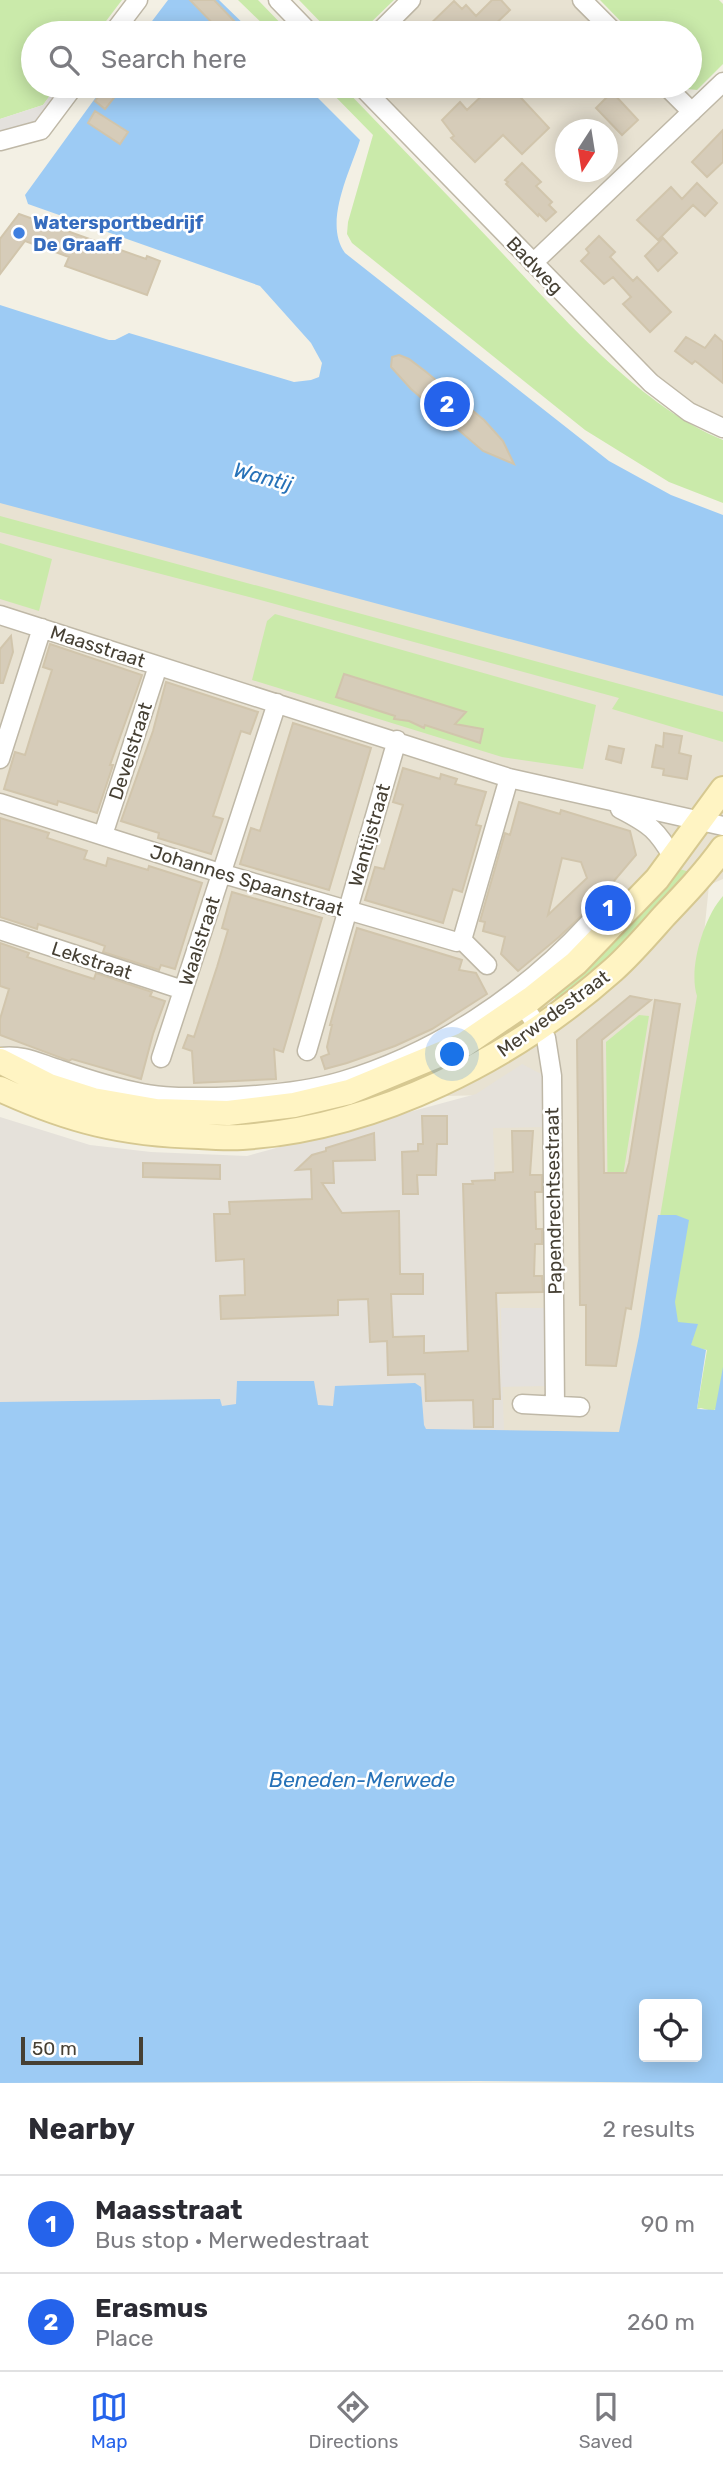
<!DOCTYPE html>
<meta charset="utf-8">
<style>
:root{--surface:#fff;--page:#f7f7f7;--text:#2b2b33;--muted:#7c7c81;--line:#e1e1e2;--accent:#2563eb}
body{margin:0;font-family:Rubik,sans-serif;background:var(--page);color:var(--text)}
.controls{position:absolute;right:21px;bottom:21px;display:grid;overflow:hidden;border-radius:7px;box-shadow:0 4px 18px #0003}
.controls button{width:63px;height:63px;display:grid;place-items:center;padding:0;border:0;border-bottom:2px solid var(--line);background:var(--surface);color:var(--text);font:35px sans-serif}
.compass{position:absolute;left:555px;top:119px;width:63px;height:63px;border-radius:50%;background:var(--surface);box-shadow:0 4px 18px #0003;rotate:192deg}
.scale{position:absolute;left:21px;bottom:18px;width:122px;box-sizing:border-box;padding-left:7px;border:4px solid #464034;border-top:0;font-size:19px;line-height:24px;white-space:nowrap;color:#464034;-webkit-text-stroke:5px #fff;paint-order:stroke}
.you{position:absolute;left:453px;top:1055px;width:24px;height:24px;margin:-18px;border:5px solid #fff;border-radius:50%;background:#1a73e8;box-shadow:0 0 0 10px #1a73e833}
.badge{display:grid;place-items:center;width:46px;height:46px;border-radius:50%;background:var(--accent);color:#fff;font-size:23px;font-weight:700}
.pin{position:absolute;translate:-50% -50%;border:4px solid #fff;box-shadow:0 2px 7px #0006}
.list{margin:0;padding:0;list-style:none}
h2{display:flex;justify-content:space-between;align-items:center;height:91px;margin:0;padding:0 28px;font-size:30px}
h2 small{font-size:23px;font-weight:400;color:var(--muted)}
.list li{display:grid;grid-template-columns:46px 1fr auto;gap:21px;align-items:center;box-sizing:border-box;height:98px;padding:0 28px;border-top:2px solid var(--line)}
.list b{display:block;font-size:26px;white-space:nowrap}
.list p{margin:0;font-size:23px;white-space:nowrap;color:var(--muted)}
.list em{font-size:23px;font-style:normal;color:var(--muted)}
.icon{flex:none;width:38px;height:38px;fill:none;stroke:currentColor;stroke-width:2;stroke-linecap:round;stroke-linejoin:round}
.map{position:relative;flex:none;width:723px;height:2083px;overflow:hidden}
.search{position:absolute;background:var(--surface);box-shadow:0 4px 18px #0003;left:21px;right:21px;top:21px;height:77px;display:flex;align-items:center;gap:18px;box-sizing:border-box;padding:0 24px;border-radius:38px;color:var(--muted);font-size:26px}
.sheet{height:287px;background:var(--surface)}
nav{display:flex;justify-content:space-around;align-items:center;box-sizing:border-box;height:98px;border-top:2px solid var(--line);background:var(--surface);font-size:19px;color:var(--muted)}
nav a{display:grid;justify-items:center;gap:4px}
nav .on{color:var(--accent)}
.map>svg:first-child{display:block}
.residential{fill:#e8e2d2;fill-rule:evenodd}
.industrial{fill:#e5e1da}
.green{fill:#caeaaa}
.parking{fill:#e4e1dd}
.water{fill:#9dcbf4;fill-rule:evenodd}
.building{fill:#d6ccb9;stroke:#d1c5ac;stroke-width:2;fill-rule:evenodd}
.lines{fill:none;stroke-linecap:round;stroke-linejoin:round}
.street-casing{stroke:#bfb8a7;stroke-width:21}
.secondary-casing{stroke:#d6c891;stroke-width:28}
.street{stroke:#fff;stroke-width:18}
.secondary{stroke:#fff4c3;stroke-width:24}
.shop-dot{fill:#3f7fe0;stroke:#fff;stroke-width:2.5}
.labels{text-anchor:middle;stroke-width:5;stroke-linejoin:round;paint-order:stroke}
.shop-label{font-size:19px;font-weight:bold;fill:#366cbe;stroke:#fff;text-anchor:start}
.street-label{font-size:19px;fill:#464034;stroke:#fff}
.water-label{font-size:21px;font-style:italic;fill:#2772b8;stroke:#fff}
</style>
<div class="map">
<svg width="723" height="2083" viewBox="0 0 723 2083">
<rect width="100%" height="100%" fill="#f3f0e4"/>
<path class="residential" d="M411 0H582L615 33H378Z
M723 82V428L689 412 361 86H666L692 112ZM566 130H608V172H566Z
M0 480 723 696V879L709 885 698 994 625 1436H498L488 1095 60 1105 0 1069Z"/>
<path class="industrial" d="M522 1064 543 1075V1127L493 1128 504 1430 0 1456V1117L90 1145 151 1152 247 1156 476 1094Z"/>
<path class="green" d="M0 0H122L97 33H33V86H57L43 105 0 119Z
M238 0H258L290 33H272Z
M299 0H394L360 33H331Z
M600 0H719L723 4V64L697 90 687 89 684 86H690V33H632Z
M325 86H342C391 137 441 188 490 240 553 307 637 405 723 440V503L669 482 585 430 352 243 347 234 348 222 373 135Z
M0 516 723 712V742L612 709 619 698 253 598 0 532Z
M0 543 52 559 39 611 0 599Z
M275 614 596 705 583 769 502 757 252 680 267 621Z
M676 868 693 873 658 913 560 1004 551 994Z
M723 896V1371L716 1409 712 1411 701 1408 697 1409 707 1350 640 1336 697 996C688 968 704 917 723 896Z
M639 1015 649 1016 615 1225H608L606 1042Z"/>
<path class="parking" d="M57 86H68L43 120 0 133V119L43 105Z
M501 1308H545L546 1386 502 1387Z"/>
<path class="water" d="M168 0H219L253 33H143Z
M104 86H306L360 140C350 172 323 223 345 253L609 461 671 495 723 515V696L0 503V305L109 340H115L129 333 294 382 311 380 319 377 322 363 311 343 260 286 28 204 25 195Z
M658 1215H676L689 1220 675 1302 678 1322 698 1324 691 1345 706 1350 697 1409 715 1410 723 1367V2083L478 2081 0 2083V1402L220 1399 222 1406 236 1404 237 1381H314L318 1405 333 1406 335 1386 415 1383 421 1387 424 1425 426 1429 619 1432 639 1336ZM697 2004V2057H644V2004Z"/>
<path class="building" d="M190 0H214L239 26 232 33H222Z
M492 0H501L510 10 486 33H474L462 22 450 33H421L454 1 462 9 466 5 476 16Z
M107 86 117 94 105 109 95 101Z
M492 86H510L549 128 522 154 503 135 475 162 451 138 454 136 442 120 460 102 467 110Z
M612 92 638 120 622 135 596 108Z
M95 111 128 132 120 144 88 123Z
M723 130V162L707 177 692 162Z
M522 163 541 182 536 186 552 202 549 205 556 212 546 221 539 214 538 216 506 184 508 182 505 180Z
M697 183 717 203 705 216 693 205 658 240 637 220 671 187 682 199Z
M19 214 146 259 147 256 160 261 147 295 65 266 69 257 25 241 0 274V239Z
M599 236 615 252 610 257 633 281 637 277 671 312 650 332 623 304 631 297 613 277 604 284 581 261 589 253 586 249Z
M663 238 677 253 658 271 645 256Z
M715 335 723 342V383L698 363 695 361 692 364 675 351 686 337 705 348Z
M399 355 409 359 425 371 484 420 503 441 514 464 483 451 411 389 391 367 392 357Z
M11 636 13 652 3 683H0V649Z
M50 644 142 675 110 765H113L97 813 58 801 57 805 4 789 15 752 25 755 33 729 52 670 43 667Z
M344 674 466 712 455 724 483 729 480 743 425 725 424 728 409 721 394 719 395 716 336 697Z
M166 682 258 712 250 734 241 731 213 816 223 819 211 854 158 838 159 833 121 821 153 731Z
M293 723 371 748 329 890 240 864 251 828 260 831Z
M664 733 682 736 679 753 691 756 687 779 663 775 664 769 652 767 656 745 663 747Z
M609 746 624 749 621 763 606 759Z
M403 768 440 779 441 774 457 779 455 784 486 792 476 825 481 826 462 892 453 889 443 923 365 900 375 867 384 869 403 805 393 802Z
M519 802 560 814 561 810 630 831 636 855 597 901 559 937 518 971 501 954 505 937 483 931 485 922 480 921 505 833 510 835ZM562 858 581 862 587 878 548 915Z
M0 818 49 833 47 838 87 851 84 859 106 866 108 858 148 870 149 866 202 883 175 969 161 965 159 970 103 952 105 946 94 942 38 924 37 929 0 917Z
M232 892 322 918 283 1052 274 1049 276 1079 194 1083 192 1051 183 1048 188 1035 194 1037 217 967 228 930 222 928Z
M357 928 462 960 459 970 476 973 487 994 432 1029 395 1046 347 1063 325 1069 321 1057 329 1054 327 1047 332 1025H330Z
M0 943 29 953 27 957 72 972 94 979 96 973 152 992 150 996 165 1001 153 1034 141 1079 72 1059 69 1061 0 1035V1019L9 989 0 986Z
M630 996 651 1000 602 1040 604 1173H626L629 1163 655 1000 680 1004 631 1309 626 1308 616 1366 586 1365V1305H580L577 1040Z
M422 1116H447V1144H437L436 1175H417L418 1194H403L402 1152 418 1151V1144H423Z
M512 1131H533L530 1175H542V1192H535L536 1229H542V1244H535L534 1276H542L543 1292 496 1293 500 1399H493V1427H474L473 1400 426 1401 425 1374 388 1375 387 1341 370 1342 368 1299 338 1300V1315L221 1319 220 1296 245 1295 244 1259 216 1261 214 1214H230L229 1202 312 1199 311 1169 296 1170 312 1155 326 1151V1148L374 1133 375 1160 333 1161 334 1183H322L342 1213 399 1211 400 1274H423V1294H391L393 1337 424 1336V1353L468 1351 463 1184H473L472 1181 495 1180V1173L513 1172Z
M143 1163 220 1165V1179L143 1177Z"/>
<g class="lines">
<g class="street-casing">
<path id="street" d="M278 0 310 33
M582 0 615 33
M113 33 138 0
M378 33 411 0
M361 86 651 383 689 412 723 428
M666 86 692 112
M0 141 41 130 74 86
M533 263 723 82
M0 615 509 778 723 826
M0 759 42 628
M0 803 220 873 457 942 462 940
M620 809C651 825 657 830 674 859
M103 835 158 666
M0 930 183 990
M462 940 509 778
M462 940 487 965
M523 1005 546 1038 552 1076 555 1406
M307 1051 397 740
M0 1057C24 1054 38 1063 61 1070 87 1079 115 1088 142 1093 167 1098 191 1097 216 1097 255 1096 305 1092 342 1081 436 1053 523 995 589 923L608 932
M161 1058 277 703
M522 1404 580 1407"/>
</g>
<g class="secondary-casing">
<path id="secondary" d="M0 1061 49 1086 93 1100 156 1111 228 1113 294 1105 349 1092 465 1044 531 999 576 963 657 879 723 789
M0 1089C70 1121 123 1134 199 1136 213 1137 228 1138 242 1137 377 1128 513 1059 613 970 631 954 648 934 664 916 685 894 705 873 723 848"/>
</g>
<use href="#street" class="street"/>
<use href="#secondary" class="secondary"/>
</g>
<circle class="shop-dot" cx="19" cy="233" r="7"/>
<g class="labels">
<g class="shop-label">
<text x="33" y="229">Watersportbedrijf<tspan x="33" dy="22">De Graaff</tspan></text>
</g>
<g class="street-label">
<text transform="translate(535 265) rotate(46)" y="7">Badweg</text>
<text transform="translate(98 646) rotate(18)" y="7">Maasstraat</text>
<text transform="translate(130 751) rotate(-72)" y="7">Develstraat</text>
<text transform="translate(369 835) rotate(-74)" y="7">Wantijstraat</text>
<text transform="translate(247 880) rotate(17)" y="7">Johannes Spaanstraat</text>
<text transform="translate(199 941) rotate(-72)" y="7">Waalstraat</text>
<text transform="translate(92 960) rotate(18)" y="7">Lekstraat</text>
<text transform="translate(553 1013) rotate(-36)" y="7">Merwedestraat</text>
<text transform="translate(553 1201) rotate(-91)" y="7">Papendrechtsestraat</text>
</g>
<g class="water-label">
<text transform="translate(263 477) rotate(15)" y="7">Wantij</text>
<text x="362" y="1787">Beneden-Merwede</text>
</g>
</g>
</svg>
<div class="controls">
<button><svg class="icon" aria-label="locate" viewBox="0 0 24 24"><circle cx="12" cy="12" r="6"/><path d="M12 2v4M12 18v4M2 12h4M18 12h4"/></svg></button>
</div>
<svg class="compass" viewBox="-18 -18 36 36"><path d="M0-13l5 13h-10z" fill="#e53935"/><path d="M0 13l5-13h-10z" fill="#7c7c81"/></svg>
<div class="scale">50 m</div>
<div class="you"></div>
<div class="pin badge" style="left:608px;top:908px">1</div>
<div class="pin badge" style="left:447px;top:404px">2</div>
<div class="search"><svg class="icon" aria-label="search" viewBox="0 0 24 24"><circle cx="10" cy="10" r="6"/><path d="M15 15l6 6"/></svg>Search here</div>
</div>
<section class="sheet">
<h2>Nearby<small>2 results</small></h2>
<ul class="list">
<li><span class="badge">1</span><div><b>Maasstraat</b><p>Bus stop · Merwedestraat</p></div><em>90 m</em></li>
<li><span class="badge">2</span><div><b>Erasmus</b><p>Place</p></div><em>260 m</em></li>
</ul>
</section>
<nav>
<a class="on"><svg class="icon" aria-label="map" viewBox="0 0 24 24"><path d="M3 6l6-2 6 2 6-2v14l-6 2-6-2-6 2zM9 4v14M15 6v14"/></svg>Map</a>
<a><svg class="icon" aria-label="directions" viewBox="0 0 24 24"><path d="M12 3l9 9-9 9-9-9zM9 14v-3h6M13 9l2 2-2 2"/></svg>Directions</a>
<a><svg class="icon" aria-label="saved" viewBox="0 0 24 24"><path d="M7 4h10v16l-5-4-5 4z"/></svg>Saved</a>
</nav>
